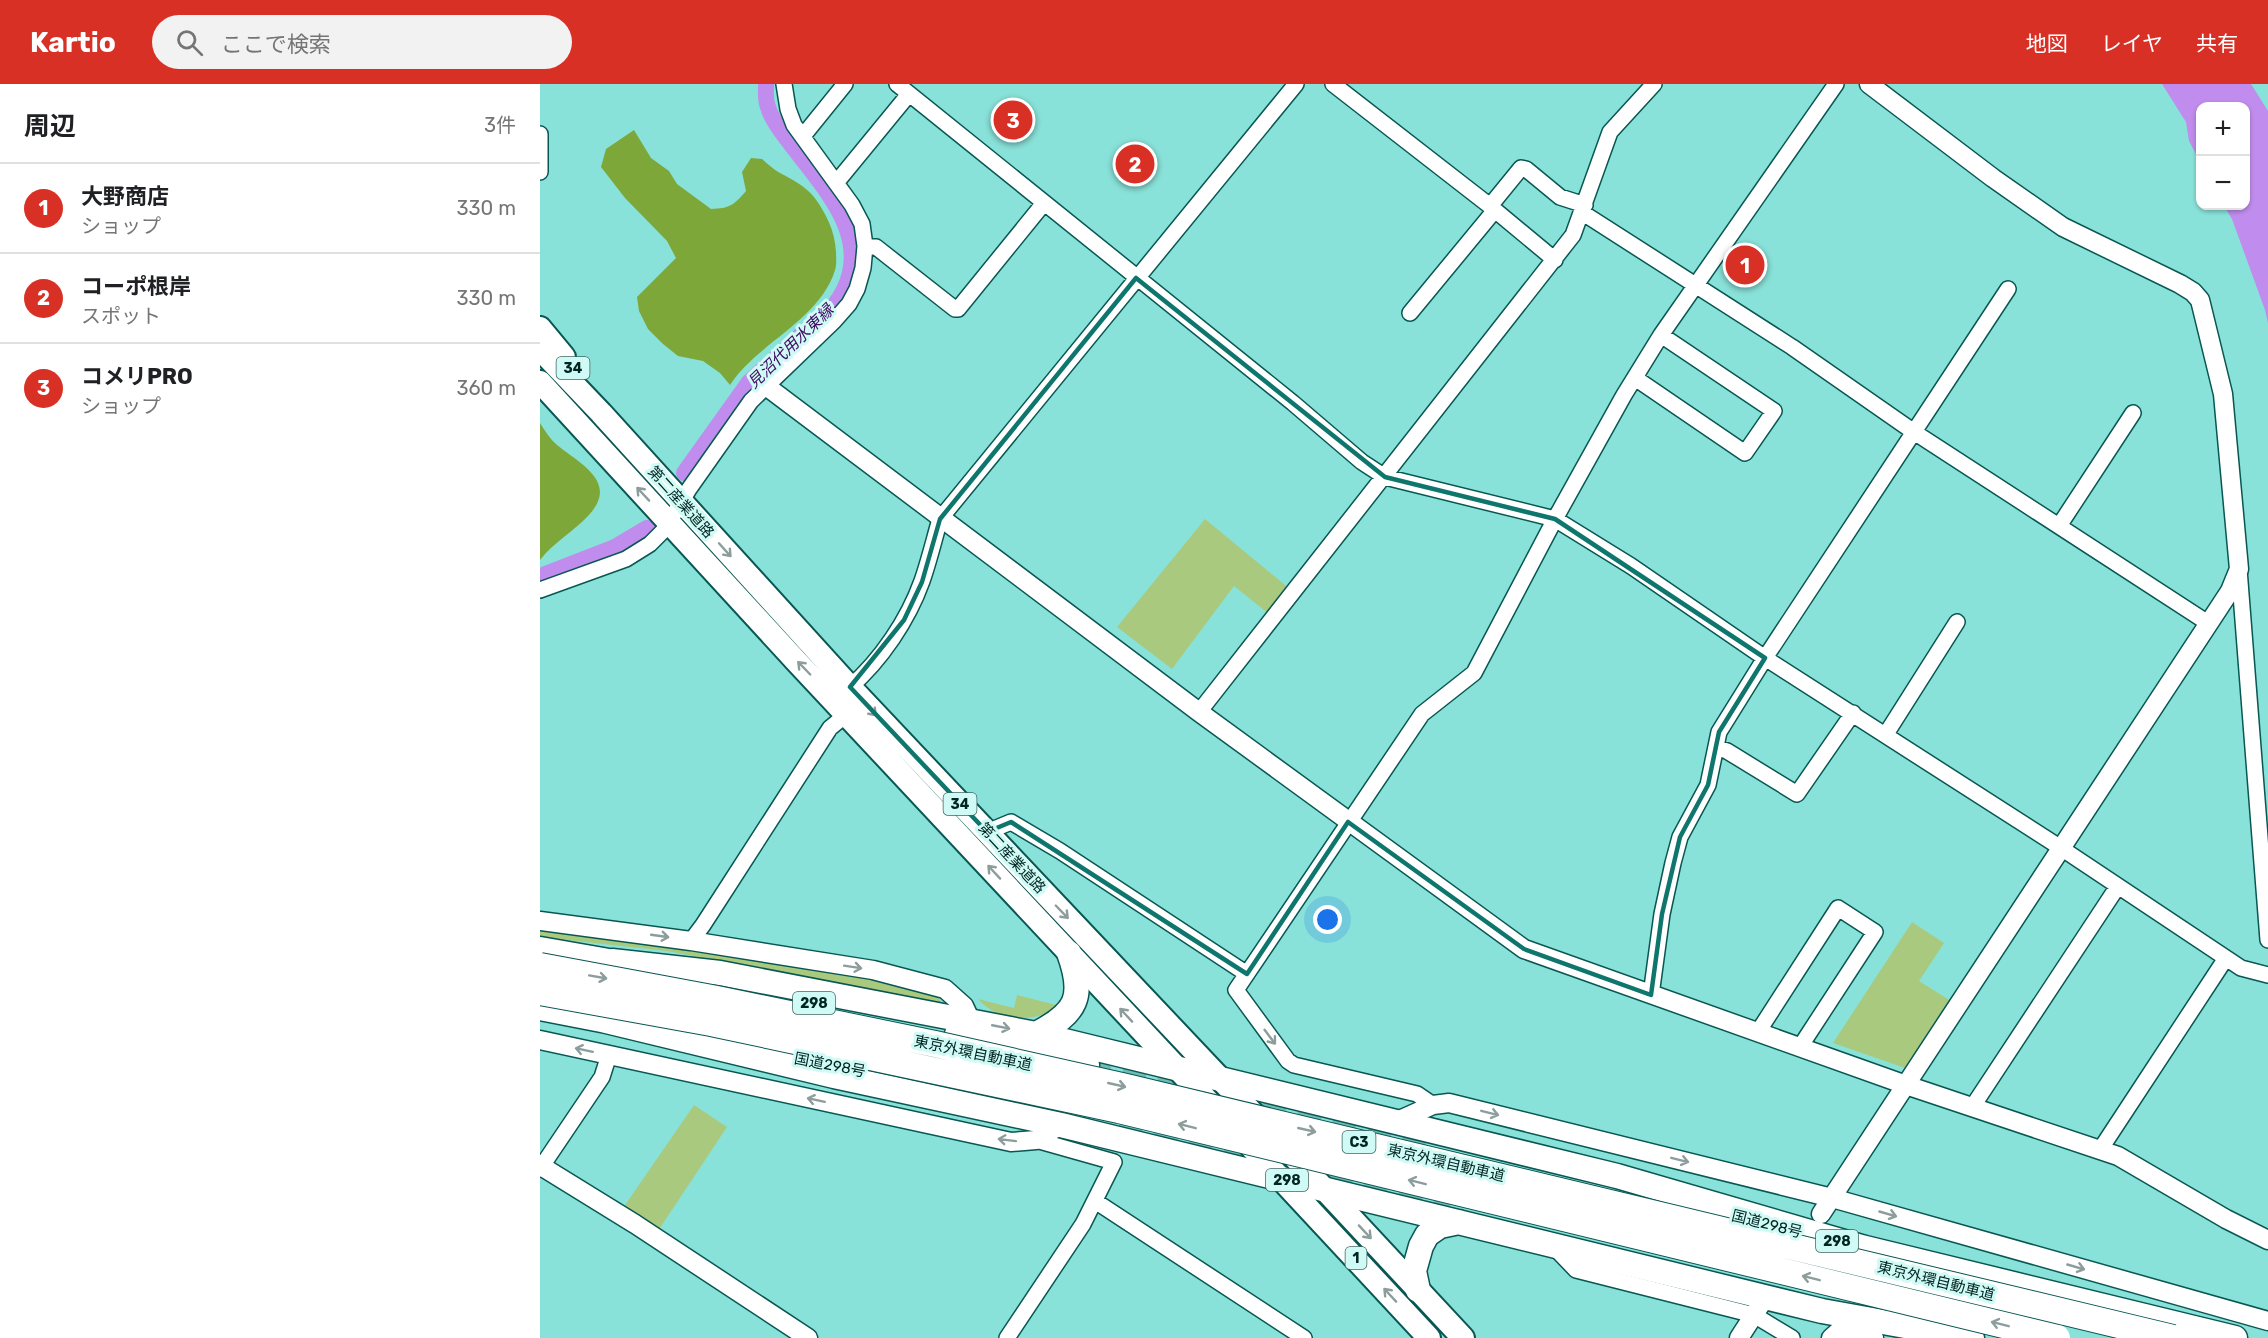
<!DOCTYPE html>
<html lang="ja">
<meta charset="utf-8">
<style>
:root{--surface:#fff;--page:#f2f2f2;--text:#202124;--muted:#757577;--line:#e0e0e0;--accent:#d93025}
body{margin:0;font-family:Rubik,"Noto Sans JP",sans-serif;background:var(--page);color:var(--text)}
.controls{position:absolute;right:18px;top:18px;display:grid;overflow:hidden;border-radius:12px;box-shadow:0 2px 4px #0004}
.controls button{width:54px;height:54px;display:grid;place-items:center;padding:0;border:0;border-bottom:2px solid var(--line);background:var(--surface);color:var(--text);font:30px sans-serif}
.you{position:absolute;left:788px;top:836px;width:21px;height:21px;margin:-15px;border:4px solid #fff;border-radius:50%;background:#1a73e8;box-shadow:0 0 0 9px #1a73e833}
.badge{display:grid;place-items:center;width:39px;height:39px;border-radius:50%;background:var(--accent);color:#fff;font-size:20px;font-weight:700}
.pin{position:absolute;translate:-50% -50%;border:3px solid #fff;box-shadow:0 2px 6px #0006}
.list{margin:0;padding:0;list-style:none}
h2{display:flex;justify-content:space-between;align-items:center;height:78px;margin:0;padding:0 24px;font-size:26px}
h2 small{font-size:20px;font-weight:400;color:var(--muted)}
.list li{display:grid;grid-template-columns:39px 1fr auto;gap:18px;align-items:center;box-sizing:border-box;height:90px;padding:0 24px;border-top:2px solid var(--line)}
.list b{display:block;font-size:22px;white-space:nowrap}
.list p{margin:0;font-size:20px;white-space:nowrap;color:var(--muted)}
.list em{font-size:20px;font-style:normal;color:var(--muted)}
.icon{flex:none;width:33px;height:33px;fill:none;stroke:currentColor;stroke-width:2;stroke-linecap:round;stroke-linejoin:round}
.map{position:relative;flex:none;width:1728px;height:1254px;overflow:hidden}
header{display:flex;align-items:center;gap:36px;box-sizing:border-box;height:84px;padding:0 30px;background:var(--accent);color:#fff}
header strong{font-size:28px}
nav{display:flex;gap:33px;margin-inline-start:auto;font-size:21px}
.search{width:420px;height:54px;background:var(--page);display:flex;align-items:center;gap:15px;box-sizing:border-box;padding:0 21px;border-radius:33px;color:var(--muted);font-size:22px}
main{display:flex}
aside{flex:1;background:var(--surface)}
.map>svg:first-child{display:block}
.green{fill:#a9ca7e}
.forest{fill:#7ea739}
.water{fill:#c08ced}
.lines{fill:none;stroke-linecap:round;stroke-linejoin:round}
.canal{stroke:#c08ced;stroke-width:16}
.trunk-tunnel{stroke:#6ebcb4;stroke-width:24;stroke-dasharray:24 12;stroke-linecap:butt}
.minor-casing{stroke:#085752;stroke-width:18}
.tertiary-casing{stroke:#085752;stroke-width:21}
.primary-casing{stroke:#085752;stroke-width:26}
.trunk-casing{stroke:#085752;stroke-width:27}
.minor{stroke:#fff;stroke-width:15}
.tertiary{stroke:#fff;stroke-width:18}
.primary{stroke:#fff;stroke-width:22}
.trunk{stroke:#fff;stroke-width:24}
.motorway-bridge-casing{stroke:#085752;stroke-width:28;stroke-linecap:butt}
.motorway-bridge{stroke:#fff;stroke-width:26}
.oneway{stroke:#8c9d9c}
.marked{fill:none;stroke:#0f766e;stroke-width:4.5;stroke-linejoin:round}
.labels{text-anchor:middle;stroke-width:6;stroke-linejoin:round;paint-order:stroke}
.shield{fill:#d0faf5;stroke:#3e6561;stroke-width:1.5}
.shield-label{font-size:14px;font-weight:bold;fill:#002522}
.street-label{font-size:15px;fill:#002522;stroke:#d0faf5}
.water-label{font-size:16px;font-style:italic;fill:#410b63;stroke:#d0faf5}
</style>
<header>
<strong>Kartio</strong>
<div class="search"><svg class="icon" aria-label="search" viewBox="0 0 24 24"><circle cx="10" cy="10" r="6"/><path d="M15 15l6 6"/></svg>ここで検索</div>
<nav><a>地図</a><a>レイヤ</a><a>共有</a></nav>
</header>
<main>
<aside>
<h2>周辺<small>3件</small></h2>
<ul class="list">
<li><span class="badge">1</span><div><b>大野商店</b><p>ショップ</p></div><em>330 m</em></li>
<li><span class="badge">2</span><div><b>コーポ根岸</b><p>スポット</p></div><em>330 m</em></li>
<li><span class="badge">3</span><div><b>コメリPRO</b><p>ショップ</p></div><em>360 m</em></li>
</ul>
</aside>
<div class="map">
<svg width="1728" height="1254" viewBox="0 0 1728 1254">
<rect width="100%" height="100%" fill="#89e2d9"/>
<path class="green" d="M665 435 750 505 729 530 694 502 632 585 577 543Z
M1372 838 1404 859 1379 897 1411 917 1365 984 1293 959Z
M0 843 298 887 361 900 395 910 403 920 127 867 0 853Z
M477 911 520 922C496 939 459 939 438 915L474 924Z
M154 1021 187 1043 118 1147 83 1124Z"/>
<path class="forest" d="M94 46 111 74 129 87 137 100 171 125C190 124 193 122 206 107L202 88 211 74 222 75C228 80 234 86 240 89 253 96 264 101 274 113 286 129 295 147 296 168 296 173 297 181 295 186 280 236 217 259 190 301L180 289 163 277 138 272 123 260 108 245 99 227 97 213 136 174 127 157 85 114 61 83 66 65Z
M0 339C5 347 10 355 17 361 40 380 80 398 48 432 33 448 14 458 0 476Z"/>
<path class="water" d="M1622 0H1711L1728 27V239L1725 226 1692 135 1684 122H1706V22H1660V78L1649 57 1646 38Z"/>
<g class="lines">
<path class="canal" d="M144 389 209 298 295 220C339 161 287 108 252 62 243 50 232 37 228 23 225 16 226 7 226 0
M0 492 75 463 107 444"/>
<path class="trunk-tunnel" d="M547 981 898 1062
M579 1042 910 1122"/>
<g class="minor-casing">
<path id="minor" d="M357 0 753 319 822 378 845 393 1015 435 1091 482 1225 574 1521 764 1701 884 1728 891
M793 0 950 122 1015 176
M0 50V88
M263 52 305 0
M296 99 369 10
M950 122 981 84 986 85 1020 113 1045 121
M1043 129 1252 263 1374 348 1668 539
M325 162 336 163 415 225H418L504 119
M870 229 955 126
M1095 294 1205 369 1234 327 1121 251
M1519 442 1593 329
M1699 485 1728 856
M0 506 86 475 110 460 125 445 149 405 211 317 294 237 309 220 317 205 323 184 325 162 322 140 312 121 254 41 248 25 244 0
M310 603C341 576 368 536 382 497 389 477 394 456 400 435L756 0
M659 628 1033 151 1070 48 1114 0
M1346 650 1417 538
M1176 663 1187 667 1257 710 1313 629
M447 748 471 738 520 767 707 890
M151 857 163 841 290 644 307 630
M1111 911 1122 830 1133 779 1140 753 1168 701 1179 648 1225 574 1468 205
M1218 948 1298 824 1335 848 1260 963
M893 1021 877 1010 754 981 748 977 696 906 882 630 934 589 1015 435 1084 311 1121 251 1296 0
M1433 1022 1578 802
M1560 1066 1686 874
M0 1085 62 993 69 971
M555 1117 764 1254
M1013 1162 1036 1186 1214 1231 1252 1254
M467 1254 543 1140 574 1078 496 1056"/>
</g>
<g class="tertiary-casing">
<path id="tertiary" d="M226 302 659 628 984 865 1366 1001 1578 1072 1686 1135 1728 1156
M0 837 151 857 333 886 405 905 424 922 431 937
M0 956 471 1058 496 1056 521 1041
M855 1038 893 1021 909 1019 1292 1114 1728 1237
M1 1082 95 1140 268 1254
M1281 1130 1690 507 1699 485 1683 310 1660 216 1653 208 1640 200 1523 143 1453 94 1329 0
M1199 1254 1221 1220
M1291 1254 1300 1246 1334 1254"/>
</g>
<g class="primary-casing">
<path id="primary" d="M0 244 24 273
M0 265 61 329 310 603 723 1040
M0 298 257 578 679 1029
M702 1053 889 1254
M746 1064 923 1254"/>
</g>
<g class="trunk-casing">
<path id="trunk" d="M0 865 86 880
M72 877 180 889 496 950 1077 1092 1325 1164
M0 924 77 939
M62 936 294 992 521 1041 1282 1227 1432 1254
M417 950 547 981
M496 950C537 929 545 913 529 869
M1309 1160 1695 1254
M878 1206 874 1187 881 1162 887 1151 900 1142 919 1138"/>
</g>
<use href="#minor" class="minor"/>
<use href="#tertiary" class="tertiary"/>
<use href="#primary" class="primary"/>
<use href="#trunk" class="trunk"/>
<g class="motorway-bridge-casing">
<path id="motorway-bridge" d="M0 882 177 915 395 960 586 1003 1633 1254
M0 908 171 939 579 1026 1517 1254"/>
</g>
<use href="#motorway-bridge" class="motorway-bridge"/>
</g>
<defs><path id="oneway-shaft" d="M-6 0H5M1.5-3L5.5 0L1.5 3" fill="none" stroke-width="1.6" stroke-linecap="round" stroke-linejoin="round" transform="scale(1.5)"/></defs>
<g class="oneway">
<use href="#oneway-shaft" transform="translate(103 410) rotate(-133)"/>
<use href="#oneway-shaft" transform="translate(185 466) rotate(48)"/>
<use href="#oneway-shaft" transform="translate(264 584) rotate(-134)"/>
<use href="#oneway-shaft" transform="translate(330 625) rotate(47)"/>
<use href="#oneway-shaft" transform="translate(454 788) rotate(-133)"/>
<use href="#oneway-shaft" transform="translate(522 828) rotate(46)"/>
<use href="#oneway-shaft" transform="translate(120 852) rotate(8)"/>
<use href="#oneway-shaft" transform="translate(313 883) rotate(9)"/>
<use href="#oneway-shaft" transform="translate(58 893) rotate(10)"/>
<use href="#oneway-shaft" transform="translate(586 931) rotate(-133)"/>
<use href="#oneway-shaft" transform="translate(461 943) rotate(11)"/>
<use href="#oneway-shaft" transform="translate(730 953) rotate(53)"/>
<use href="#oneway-shaft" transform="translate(44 966) rotate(-168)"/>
<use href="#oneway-shaft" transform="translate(577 1001) rotate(13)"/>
<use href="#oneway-shaft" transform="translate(276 1016) rotate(-168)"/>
<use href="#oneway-shaft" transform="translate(950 1029) rotate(14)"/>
<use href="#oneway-shaft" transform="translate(647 1042) rotate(-166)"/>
<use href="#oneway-shaft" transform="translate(767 1046) rotate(13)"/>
<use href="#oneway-shaft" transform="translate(467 1056) rotate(-173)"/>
<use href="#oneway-shaft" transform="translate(1140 1076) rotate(14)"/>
<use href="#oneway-shaft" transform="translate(877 1098) rotate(-166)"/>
<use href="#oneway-shaft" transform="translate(1348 1130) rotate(16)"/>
<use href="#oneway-shaft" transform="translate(825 1148) rotate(47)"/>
<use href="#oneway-shaft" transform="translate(1536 1183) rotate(16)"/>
<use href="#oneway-shaft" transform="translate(1271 1194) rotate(-166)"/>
<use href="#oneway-shaft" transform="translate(850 1211) rotate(-133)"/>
<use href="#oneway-shaft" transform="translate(1460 1240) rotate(-166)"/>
</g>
<path class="marked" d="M596 194 845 393 1015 435 1225 574 1179 648 1168 701 1140 753 1122 830 1111 911 984 865 808 738 707 890 471 738 447 748 310 603 364 536 382 498 400 435Z"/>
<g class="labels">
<g class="shield">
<rect x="16.5" y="273" width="33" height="22" rx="4.5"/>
<rect x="403.5" y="709" width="33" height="22" rx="4.5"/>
<rect x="253" y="908" width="42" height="22" rx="4.5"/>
<rect x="802.5" y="1047" width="33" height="22" rx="4.5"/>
<rect x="726" y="1085" width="42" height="22" rx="4.5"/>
<rect x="1276" y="1146" width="42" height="22" rx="4.5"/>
<rect x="805.5" y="1163" width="21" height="22" rx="4.5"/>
</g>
<g class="shield-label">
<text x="33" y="289">34</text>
<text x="420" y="725">34</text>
<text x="274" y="924">298</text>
<text x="819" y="1063">C3</text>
<text x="747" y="1101">298</text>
<text x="1297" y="1162">298</text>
<text x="816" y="1179">1</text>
</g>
<g class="street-label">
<text transform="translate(141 418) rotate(48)" y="5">第二産業道路</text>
<text transform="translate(472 774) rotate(47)" y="5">第二産業道路</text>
<text transform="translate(433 969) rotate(12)" y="5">東京外環自動車道</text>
<text transform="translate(290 981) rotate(11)" y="5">国道298号</text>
<text transform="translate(906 1079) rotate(13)" y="5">東京外環自動車道</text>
<text transform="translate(1227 1140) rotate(14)" y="5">国道298号</text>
<text transform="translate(1396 1197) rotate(14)" y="5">東京外環自動車道</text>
</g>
<g class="water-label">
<text transform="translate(250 262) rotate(-44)" y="6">見沼代用水東縁</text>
</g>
</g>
</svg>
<div class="controls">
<button>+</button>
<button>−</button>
</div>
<div class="you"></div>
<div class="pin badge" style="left:1205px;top:181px">1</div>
<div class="pin badge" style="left:595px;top:80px">2</div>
<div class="pin badge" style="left:473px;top:36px">3</div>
</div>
</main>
